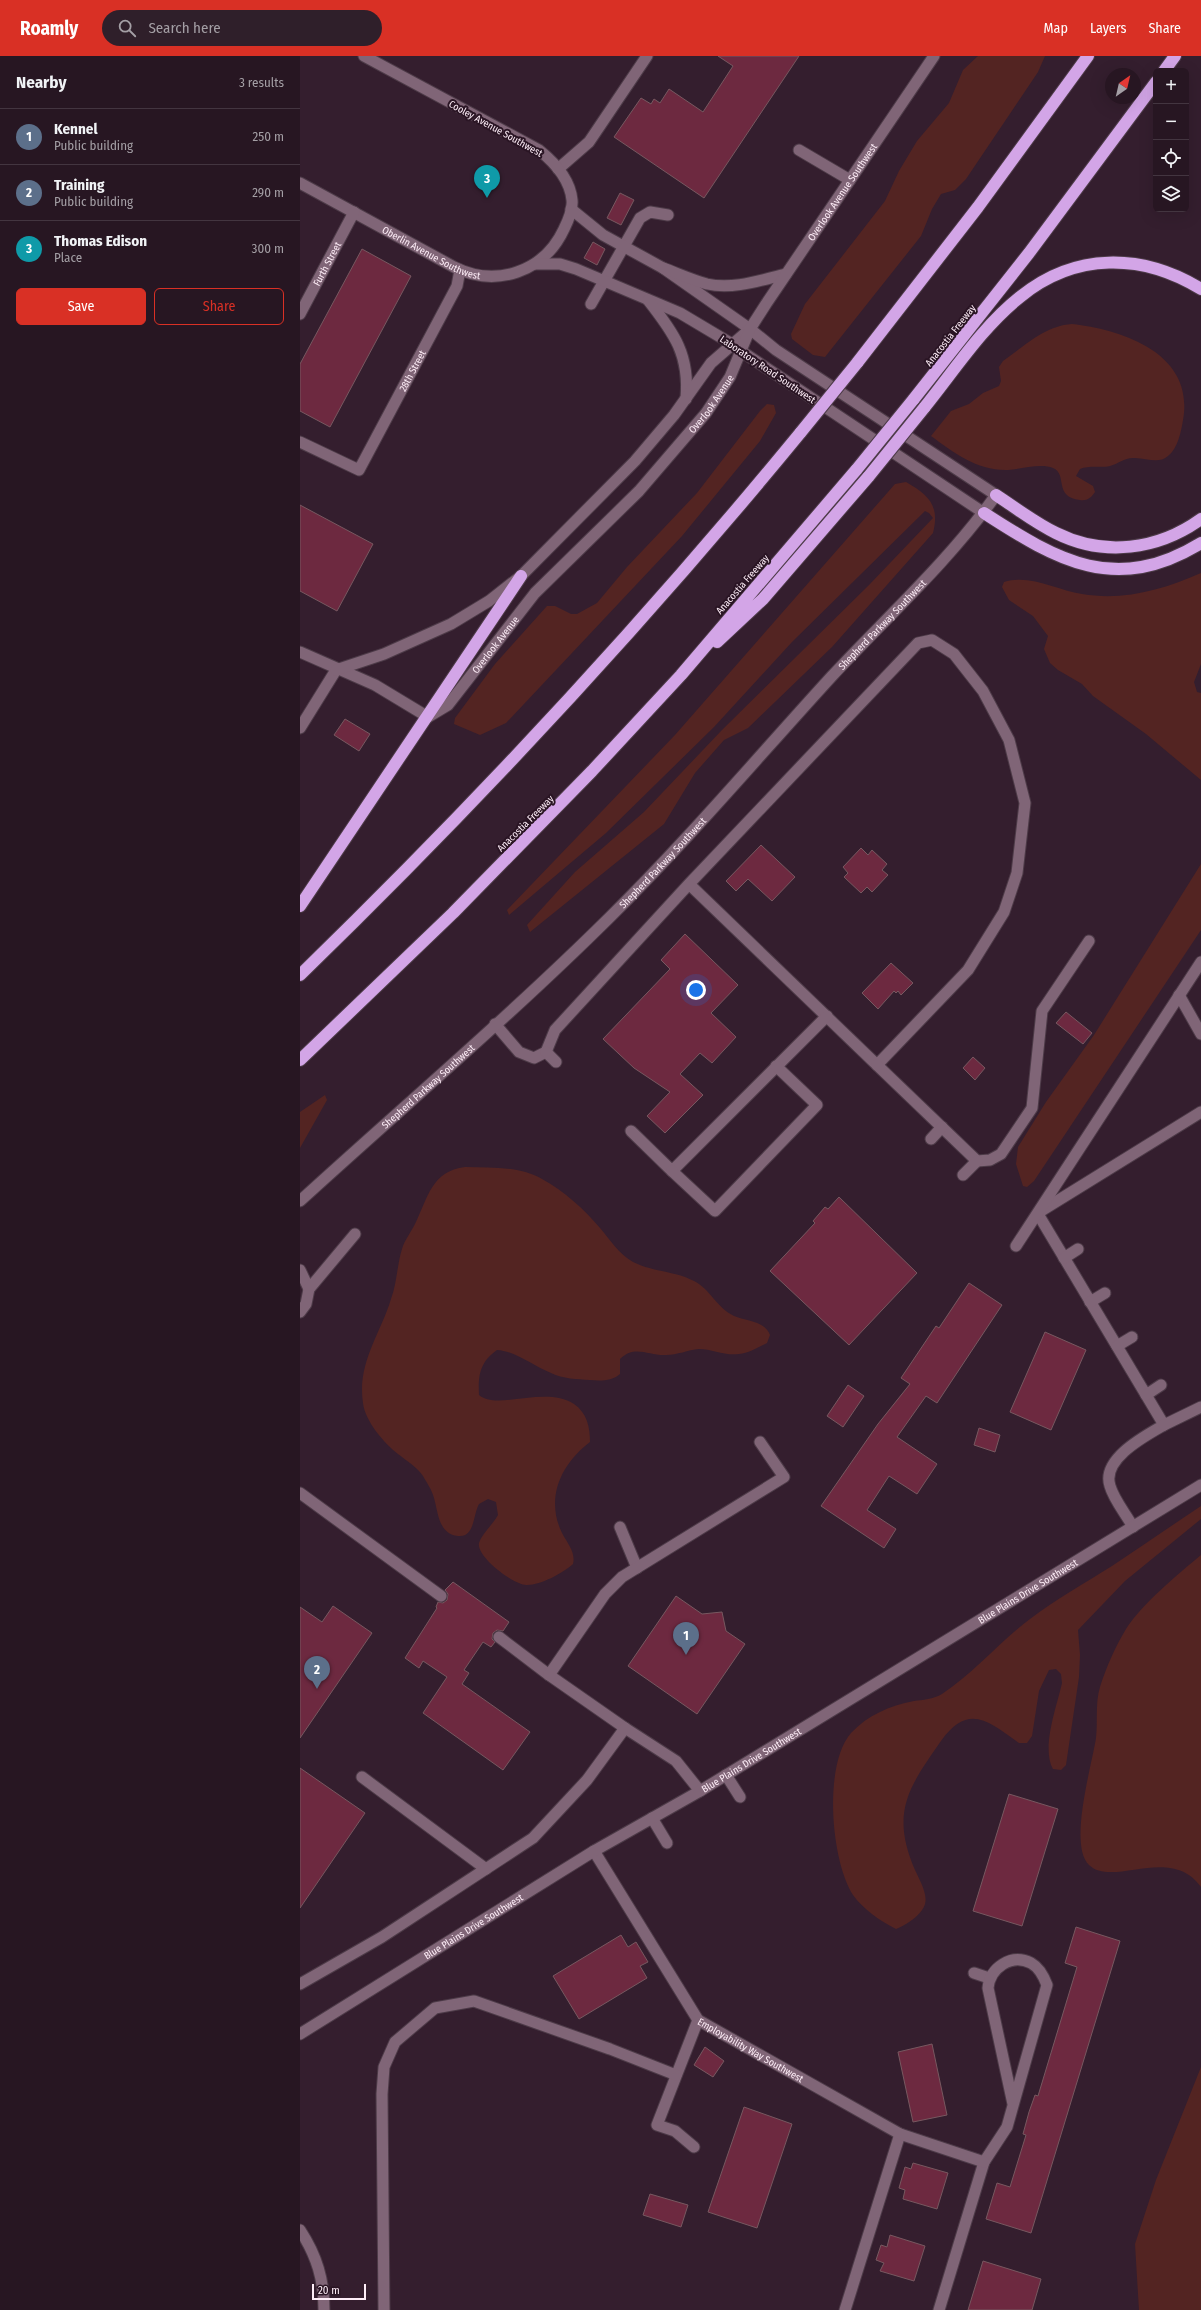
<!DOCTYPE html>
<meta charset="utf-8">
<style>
:root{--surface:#271622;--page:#2f1f2a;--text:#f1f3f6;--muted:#a49fa5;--line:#433540;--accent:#d93025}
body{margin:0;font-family:"Fira Sans Condensed",sans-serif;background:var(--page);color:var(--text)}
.controls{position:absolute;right:12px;top:12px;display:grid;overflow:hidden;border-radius:6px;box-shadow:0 4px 16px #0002}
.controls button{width:36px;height:36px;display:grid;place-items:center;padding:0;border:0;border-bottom:1px solid var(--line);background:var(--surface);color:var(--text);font:20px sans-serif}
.compass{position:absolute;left:805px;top:12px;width:36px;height:36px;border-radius:50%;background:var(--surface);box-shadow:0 4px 16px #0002;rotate:34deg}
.scale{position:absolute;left:12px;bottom:10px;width:54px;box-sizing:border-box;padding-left:4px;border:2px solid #feeef8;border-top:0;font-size:11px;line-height:14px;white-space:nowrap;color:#feeef8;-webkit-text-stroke:3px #2a1524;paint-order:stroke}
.you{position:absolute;left:396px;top:934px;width:14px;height:14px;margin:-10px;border:3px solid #fff;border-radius:50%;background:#1a73e8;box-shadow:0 0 0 6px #1a73e833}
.badge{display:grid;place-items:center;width:26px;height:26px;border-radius:50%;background:var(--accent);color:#fff;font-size:13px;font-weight:700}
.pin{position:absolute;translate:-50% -33px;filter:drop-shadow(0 1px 2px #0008)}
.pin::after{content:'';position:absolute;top:21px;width:14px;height:12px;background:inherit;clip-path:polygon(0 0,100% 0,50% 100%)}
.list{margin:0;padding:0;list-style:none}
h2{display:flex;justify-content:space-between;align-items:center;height:52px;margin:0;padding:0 16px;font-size:17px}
h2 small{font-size:13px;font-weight:400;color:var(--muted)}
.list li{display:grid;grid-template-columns:26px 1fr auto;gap:12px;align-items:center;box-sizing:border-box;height:56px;padding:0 16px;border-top:1px solid var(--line)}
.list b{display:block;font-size:15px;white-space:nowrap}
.list p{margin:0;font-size:13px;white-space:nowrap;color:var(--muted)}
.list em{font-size:13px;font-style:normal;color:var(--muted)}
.actions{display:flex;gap:8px;padding:12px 16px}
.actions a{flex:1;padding:9px 0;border:1px solid var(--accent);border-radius:6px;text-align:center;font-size:14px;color:var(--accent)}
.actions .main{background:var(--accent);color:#fff}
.icon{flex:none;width:22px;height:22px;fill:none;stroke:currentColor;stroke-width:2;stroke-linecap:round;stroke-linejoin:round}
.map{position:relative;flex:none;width:901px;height:2254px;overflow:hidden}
header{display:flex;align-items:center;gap:24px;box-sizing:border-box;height:56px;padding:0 20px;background:var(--accent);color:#fff}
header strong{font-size:19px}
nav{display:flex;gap:22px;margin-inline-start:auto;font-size:14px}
.search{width:280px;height:36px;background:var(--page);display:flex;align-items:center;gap:10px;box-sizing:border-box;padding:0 14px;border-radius:22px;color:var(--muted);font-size:15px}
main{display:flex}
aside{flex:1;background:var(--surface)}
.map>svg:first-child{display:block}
.green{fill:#532422}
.building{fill:#6d2940;stroke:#775860}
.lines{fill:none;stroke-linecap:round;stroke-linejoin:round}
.service-casing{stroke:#4d3b48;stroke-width:13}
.minor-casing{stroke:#4d3b48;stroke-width:13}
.tertiary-casing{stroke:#4d3b48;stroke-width:13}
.motorway-casing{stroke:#4d3b48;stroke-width:14}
.service{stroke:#806577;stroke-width:11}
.minor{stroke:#806577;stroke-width:11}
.tertiary{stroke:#806577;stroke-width:11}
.motorway{stroke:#d3a5e7;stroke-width:12}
.motorway-bridge-casing{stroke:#4d3b48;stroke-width:14;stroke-linecap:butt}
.motorway-bridge{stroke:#d3a5e7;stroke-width:12}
.labels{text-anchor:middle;stroke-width:4;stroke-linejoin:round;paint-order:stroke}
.street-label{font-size:10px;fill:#feeef8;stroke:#2a1524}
</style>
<header>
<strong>Roamly</strong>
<div class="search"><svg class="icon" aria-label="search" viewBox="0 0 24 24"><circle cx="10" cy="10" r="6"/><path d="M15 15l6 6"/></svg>Search here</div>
<nav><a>Map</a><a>Layers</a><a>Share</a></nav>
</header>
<main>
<aside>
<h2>Nearby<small>3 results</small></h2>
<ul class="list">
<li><span class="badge" style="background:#5c6f8a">1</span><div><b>Kennel</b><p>Public building</p></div><em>250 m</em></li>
<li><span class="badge" style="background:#5c6f8a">2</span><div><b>Training</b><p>Public building</p></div><em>290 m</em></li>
<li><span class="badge" style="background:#0f9aa8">3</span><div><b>Thomas Edison</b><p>Place</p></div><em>300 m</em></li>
</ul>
<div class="actions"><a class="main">Save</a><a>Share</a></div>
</aside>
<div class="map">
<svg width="901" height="2254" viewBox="0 0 901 2254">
<rect width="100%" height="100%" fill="#341e2e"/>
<path class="green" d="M678 0H745L738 16 666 123 655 134 641 138 632 153 621 180 525 301 513 299 492 283 491 278 505 248 585 145 599 115 617 85 649 47 663 14Z
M772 268C824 274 895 298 883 364 881 376 878 392 868 400 858 409 845 401 833 402 824 402 818 408 810 410 801 412 789 409 780 413L776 420 793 430 795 436C791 442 787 445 780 444 753 441 768 418 753 412 741 407 721 413 708 414 678 415 654 397 631 380L651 355 669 348 683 337 699 330 701 325 699 311 703 305C725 290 744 270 772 268Z
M467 348 474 349 476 357 460 385 382 480 206 667 180 679 154 668 155 662 195 608 247 550H255L271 558H277L297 547 327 511 397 437 460 355Z
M606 426C629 439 640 450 633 477L532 591 448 672 424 684 395 717 364 768 230 876 227 869 275 816 344 756 422 674 569 529 633 462 629 457 625 455 492 586 414 671 306 777 209 859 207 854 375 679 595 428Z
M901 517V608L894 626 897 636 901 637V724L846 678 793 640 782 628 758 614 750 607 744 593 748 580 733 560 709 544 702 531 704 526C731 518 756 534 782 538 823 545 863 534 901 517Z
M901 808V874L734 1125 727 1131 723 1130 716 1108 718 1091 746 1046 794 979Z
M25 1039 27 1044 0 1092V1056Z
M165 1111C191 1112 219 1110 242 1123 264 1135 284 1153 300 1172 311 1185 318 1197 333 1206 353 1216 375 1215 394 1225 409 1232 417 1252 434 1260 446 1265 465 1265 470 1279L467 1287C458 1291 449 1297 439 1298 425 1300 412 1293 399 1293 388 1294 377 1299 366 1299 349 1300 335 1288 320 1303V1318C312 1325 301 1325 290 1324 277 1323 263 1323 251 1317 233 1310 216 1295 197 1294 180 1306 178 1319 179 1339 197 1355 245 1329 274 1348 287 1357 290 1371 290 1386 261 1408 245 1442 262 1477 267 1487 276 1496 273 1508 263 1517 241 1529 227 1529 215 1530 176 1501 179 1487 182 1478 193 1468 198 1459L196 1446 188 1443 179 1448C173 1458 175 1482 158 1480 138 1478 138 1455 134 1442 132 1434 127 1427 123 1420 117 1411 107 1405 98 1398 84 1387 65 1365 63 1347 57 1307 80 1279 91 1243 97 1227 97 1209 102 1193 105 1183 112 1175 116 1166 128 1141 132 1115 165 1111Z
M901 1450V1463L825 1525 778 1574 780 1599 779 1621 766 1709 761 1714 753 1713C741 1692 757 1650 762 1627L761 1618 756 1613 749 1614 739 1635 732 1680 727 1687H719C689 1666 669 1646 641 1685 609 1731 590 1756 615 1814 619 1823 628 1838 625 1848 622 1859 606 1869 596 1873 580 1865 563 1853 553 1839 531 1805 523 1709 551 1677 568 1659 589 1650 614 1645 622 1644 634 1643 642 1638 674 1617 699 1586 730 1563 756 1543 785 1527 812 1510 842 1490 871 1470 901 1450Z
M901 1499V1831C871 1788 813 1832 789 1809 768 1789 792 1709 796 1682 798 1666 795 1647 800 1631 806 1612 815 1591 826 1573 841 1549 878 1518 901 1499Z
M901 2011V2254H839L835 2188 856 2124Z"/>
<path class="building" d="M418 0H499L404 142 314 81 341 42 351 48 354 43 360 47 369 33 403 56 433 10Z
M320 137 334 144 321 169 307 162Z
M293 186 305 193 297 209 284 202Z
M62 193 111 220 30 371 0 355V308Z
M0 449 73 488 37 555 0 535Z
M45 663 70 678 59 695 34 679Z
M461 789 495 821 472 845 448 823 436 835 426 825Z
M561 792 568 799 572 794 587 808 582 814 588 819 572 836 567 831 561 837 544 821 548 817 543 811Z
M385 878 438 929 411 957 436 981 412 1007 400 997 380 1018 403 1039 365 1077 347 1060 370 1036 334 1012 303 983 370 913 361 904Z
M591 907 613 927 601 939 598 935 596 937 594 935 578 953 562 937Z
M766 956 792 977 783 988 756 967Z
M673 1001 685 1012 675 1024 663 1012Z
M539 1141 617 1217 549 1289 470 1215 515 1167 513 1165 525 1151 528 1153Z
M669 1227 702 1249 637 1347 626 1340 597 1381 637 1408 617 1438 589 1420 567 1454 596 1473 584 1492 521 1450 578 1368 610 1328 601 1322 636 1270 639 1272Z
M745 1276 786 1294 751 1374 710 1356Z
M548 1329 564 1340 543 1371 527 1360Z
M679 1372 700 1379 695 1396 674 1389Z
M153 1526 209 1566 203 1575 197 1574 193 1577 192 1583 195 1586 191 1591 183 1586 164 1614 169 1617 162 1628 230 1676 203 1714 123 1657 147 1621 123 1605 119 1612 105 1602 137 1552 136 1551 138 1546 143 1547 147 1544 148 1538 145 1534Z
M376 1540 402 1558 422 1556 426 1575 445 1588 397 1658 328 1610Z
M33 1550 72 1577 0 1682V1551L22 1566Z
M0 1712 65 1757 0 1852Z
M709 1738 758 1753 722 1870 673 1855Z
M776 1871 820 1885 731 2177 686 2163 697 2127 710 2131 726 2079 723 2078 729 2056 735 2039 738 2040 777 1911 765 1907Z
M321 1879 328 1891 336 1886 348 1906 340 1910 347 1922 279 1963 253 1920Z
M632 1988 647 2059 613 2066 598 1996Z
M405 1991 424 2005 413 2021 394 2009Z
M444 2051 492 2068 457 2172 408 2156Z
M613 2107 648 2117 637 2153 603 2143 605 2134 599 2132 605 2111 611 2113Z
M350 2138 388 2149 381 2171 343 2159Z
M590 2179 625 2190 614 2225 580 2215 584 2207 576 2204 581 2189 587 2191Z
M683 2205 741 2223 732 2254H668Z"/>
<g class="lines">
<g class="service-casing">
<g id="service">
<path d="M499 94 550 124"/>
<path d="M258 113 289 86 347 0"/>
<path id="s1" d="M0 127 154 211C196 232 244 216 264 173 268 165 273 153 272 144 270 123 254 106 239 94L64 0"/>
<path d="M291 248 340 162 350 156 368 159"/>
<path id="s2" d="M0 258 54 156"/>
<path id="s3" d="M0 386 59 414 157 230 160 214"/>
<path d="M0 672 36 614"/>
<path d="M879 939 901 978"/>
<path d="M195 968 219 996 234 1002 246 996 255 974 389 828 618 587 632 584 654 598 683 635 709 684 725 747 717 817 704 856 668 914 577 1009 389 828"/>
<path d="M246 996 256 1006"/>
<path d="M577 1009 677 1105 690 1104 701 1098 732 1052 742 955 789 885"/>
<path d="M331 1075 372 1115 527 960"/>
<path d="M631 1083 642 1071"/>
<path d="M372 1115 415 1155 517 1049 476 1010"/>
<path d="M663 1119 677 1105"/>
<path d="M741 1155 901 1056"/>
<path d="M738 1158 864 1369C845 1380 801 1403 810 1430 814 1444 826 1458 833 1471"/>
<path d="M716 1190 901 906"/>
<path d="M764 1202 778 1193"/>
<path d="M0 1214 9 1233"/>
<path d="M790 1246 805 1237"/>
<path d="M0 1256 6 1248 9 1233 55 1178"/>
<path d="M817 1290 832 1281"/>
<path d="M846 1339 861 1329"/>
<path d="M864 1369 901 1351"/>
<path d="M0 1437 141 1540"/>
<path d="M320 1471 337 1512"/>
<path d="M199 1581 249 1619"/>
<path d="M325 1672 249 1619 305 1538 322 1521 484 1421 460 1386"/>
<path d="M426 1719 440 1741"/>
<path d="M62 1721 186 1813"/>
<path d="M352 1762 367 1787"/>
<path d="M674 1917 689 1922"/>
<path d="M0 1928 82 1881 233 1782 287 1724 325 1672 376 1705 400 1735"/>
<path d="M394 2091 375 2075 357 2069 398 1964"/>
<path d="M84 2254 82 2038 84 2011 95 1986 135 1952 174 1945 310 1993 376 2019"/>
<path d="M545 2254 600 2078"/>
<path d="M639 2254 684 2106 707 2071 747 1929C744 1921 740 1912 731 1907 711 1897 690 1912 688 1932L713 2048"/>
</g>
</g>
<g class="minor-casing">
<g id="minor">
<path d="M271 153 303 179 363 212 450 273"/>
<path d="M235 208H260L276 213 380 257 432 288"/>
<path d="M0 596 75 629 128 661"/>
<path id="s4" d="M0 1145C103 1051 210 960 309 862 387 785 458 701 532 620 587 561 649 505 696 439"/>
<path id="s5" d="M294 1795 398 1964 600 2078 684 2106"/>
<path id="s6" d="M0 1978 294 1795 400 1735 901 1429"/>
<path d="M0 2174C17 2200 24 2224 24 2254"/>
</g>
</g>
<g class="tertiary-casing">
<g id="tertiary">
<path d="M363 212C377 217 392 224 407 228 433 234 461 224 486 218"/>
<path d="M348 244C374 277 390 299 386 343"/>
<path d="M450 273 476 294 696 439"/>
<path d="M435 291 684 457"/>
<path d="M36 614 84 598 151 568 189 545 221 520 335 405 374 359 411 307 449 274"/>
<path id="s7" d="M128 661 148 649 235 537 339 435 406 357 430 321 450 273 466 248 634 0"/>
</g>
</g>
<g class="motorway-casing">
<path id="motorway" d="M864 15 875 0
M557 307 678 151 788 0
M613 344 729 197 856 26
M624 352C654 315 682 271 720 241 775 196 842 197 901 233
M696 439C716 452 735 467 756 477 804 501 858 494 901 463
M684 457C758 505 816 539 901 487
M417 586 463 543 569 420
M0 850 221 520
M0 919C177 747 345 566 501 376
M0 1004 153 857 292 715 381 619 557 413"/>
</g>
<use href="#service" class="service"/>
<use href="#minor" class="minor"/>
<use href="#tertiary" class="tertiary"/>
<use href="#motorway" class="motorway"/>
<g class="motorway-bridge-casing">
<path id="motorway-bridge" d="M501 376 557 307
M557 413 613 344
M569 420 624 352"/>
</g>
<use href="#motorway-bridge" class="motorway-bridge"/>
</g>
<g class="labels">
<g class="street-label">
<text transform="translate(196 72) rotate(29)" y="4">Cooley Avenue Southwest</text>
<text dy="4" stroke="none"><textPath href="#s7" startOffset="674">Overlook Avenue Southwest</textPath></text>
<text dy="4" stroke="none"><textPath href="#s1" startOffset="149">Oberlin Avenue Southwest</textPath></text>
<text dy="4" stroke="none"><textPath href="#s2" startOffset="57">Furth Street</textPath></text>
<text transform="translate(650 279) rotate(-52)" y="4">Anacostia Freeway</text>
<text transform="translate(468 313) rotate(34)" y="4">Laboratory Road Southwest</text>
<text dy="4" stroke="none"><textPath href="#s3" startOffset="178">28th Street</textPath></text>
<text dy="4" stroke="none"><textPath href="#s7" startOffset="424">Overlook Avenue</textPath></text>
<text transform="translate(442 528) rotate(-49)" y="4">Anacostia Freeway</text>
<text dy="4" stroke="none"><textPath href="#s4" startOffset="820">Shepherd Parkway Southwest</textPath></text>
<text dy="4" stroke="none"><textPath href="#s7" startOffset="100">Overlook Avenue</textPath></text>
<text transform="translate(225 767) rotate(-45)" y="4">Anacostia Freeway</text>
<text dy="4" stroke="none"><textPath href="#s4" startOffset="496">Shepherd Parkway Southwest</textPath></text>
<text dy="4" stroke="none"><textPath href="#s4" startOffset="172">Shepherd Parkway Southwest</textPath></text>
<text dy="4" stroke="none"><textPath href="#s6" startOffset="852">Blue Plains Drive Southwest</textPath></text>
<text dy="4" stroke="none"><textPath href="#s6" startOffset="528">Blue Plains Drive Southwest</textPath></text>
<text dy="4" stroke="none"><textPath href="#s6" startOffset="204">Blue Plains Drive Southwest</textPath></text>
<text dy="4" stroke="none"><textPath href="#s5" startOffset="259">Employability Way Southwest</textPath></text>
</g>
</g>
</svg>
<div class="controls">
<button>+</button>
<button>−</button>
<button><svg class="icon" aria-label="locate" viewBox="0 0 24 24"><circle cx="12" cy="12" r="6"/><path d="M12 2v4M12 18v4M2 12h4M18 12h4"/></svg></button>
<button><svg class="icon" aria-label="layers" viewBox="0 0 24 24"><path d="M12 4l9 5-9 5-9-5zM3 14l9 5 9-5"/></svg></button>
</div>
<svg class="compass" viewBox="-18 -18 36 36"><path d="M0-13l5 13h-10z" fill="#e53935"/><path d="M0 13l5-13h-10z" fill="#a49fa5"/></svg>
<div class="scale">20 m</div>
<div class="you"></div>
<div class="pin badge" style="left:386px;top:1599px;background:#5c6f8a">1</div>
<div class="pin badge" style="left:17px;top:1633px;background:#5c6f8a">2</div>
<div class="pin badge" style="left:187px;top:142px;background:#0f9aa8">3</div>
</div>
</main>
